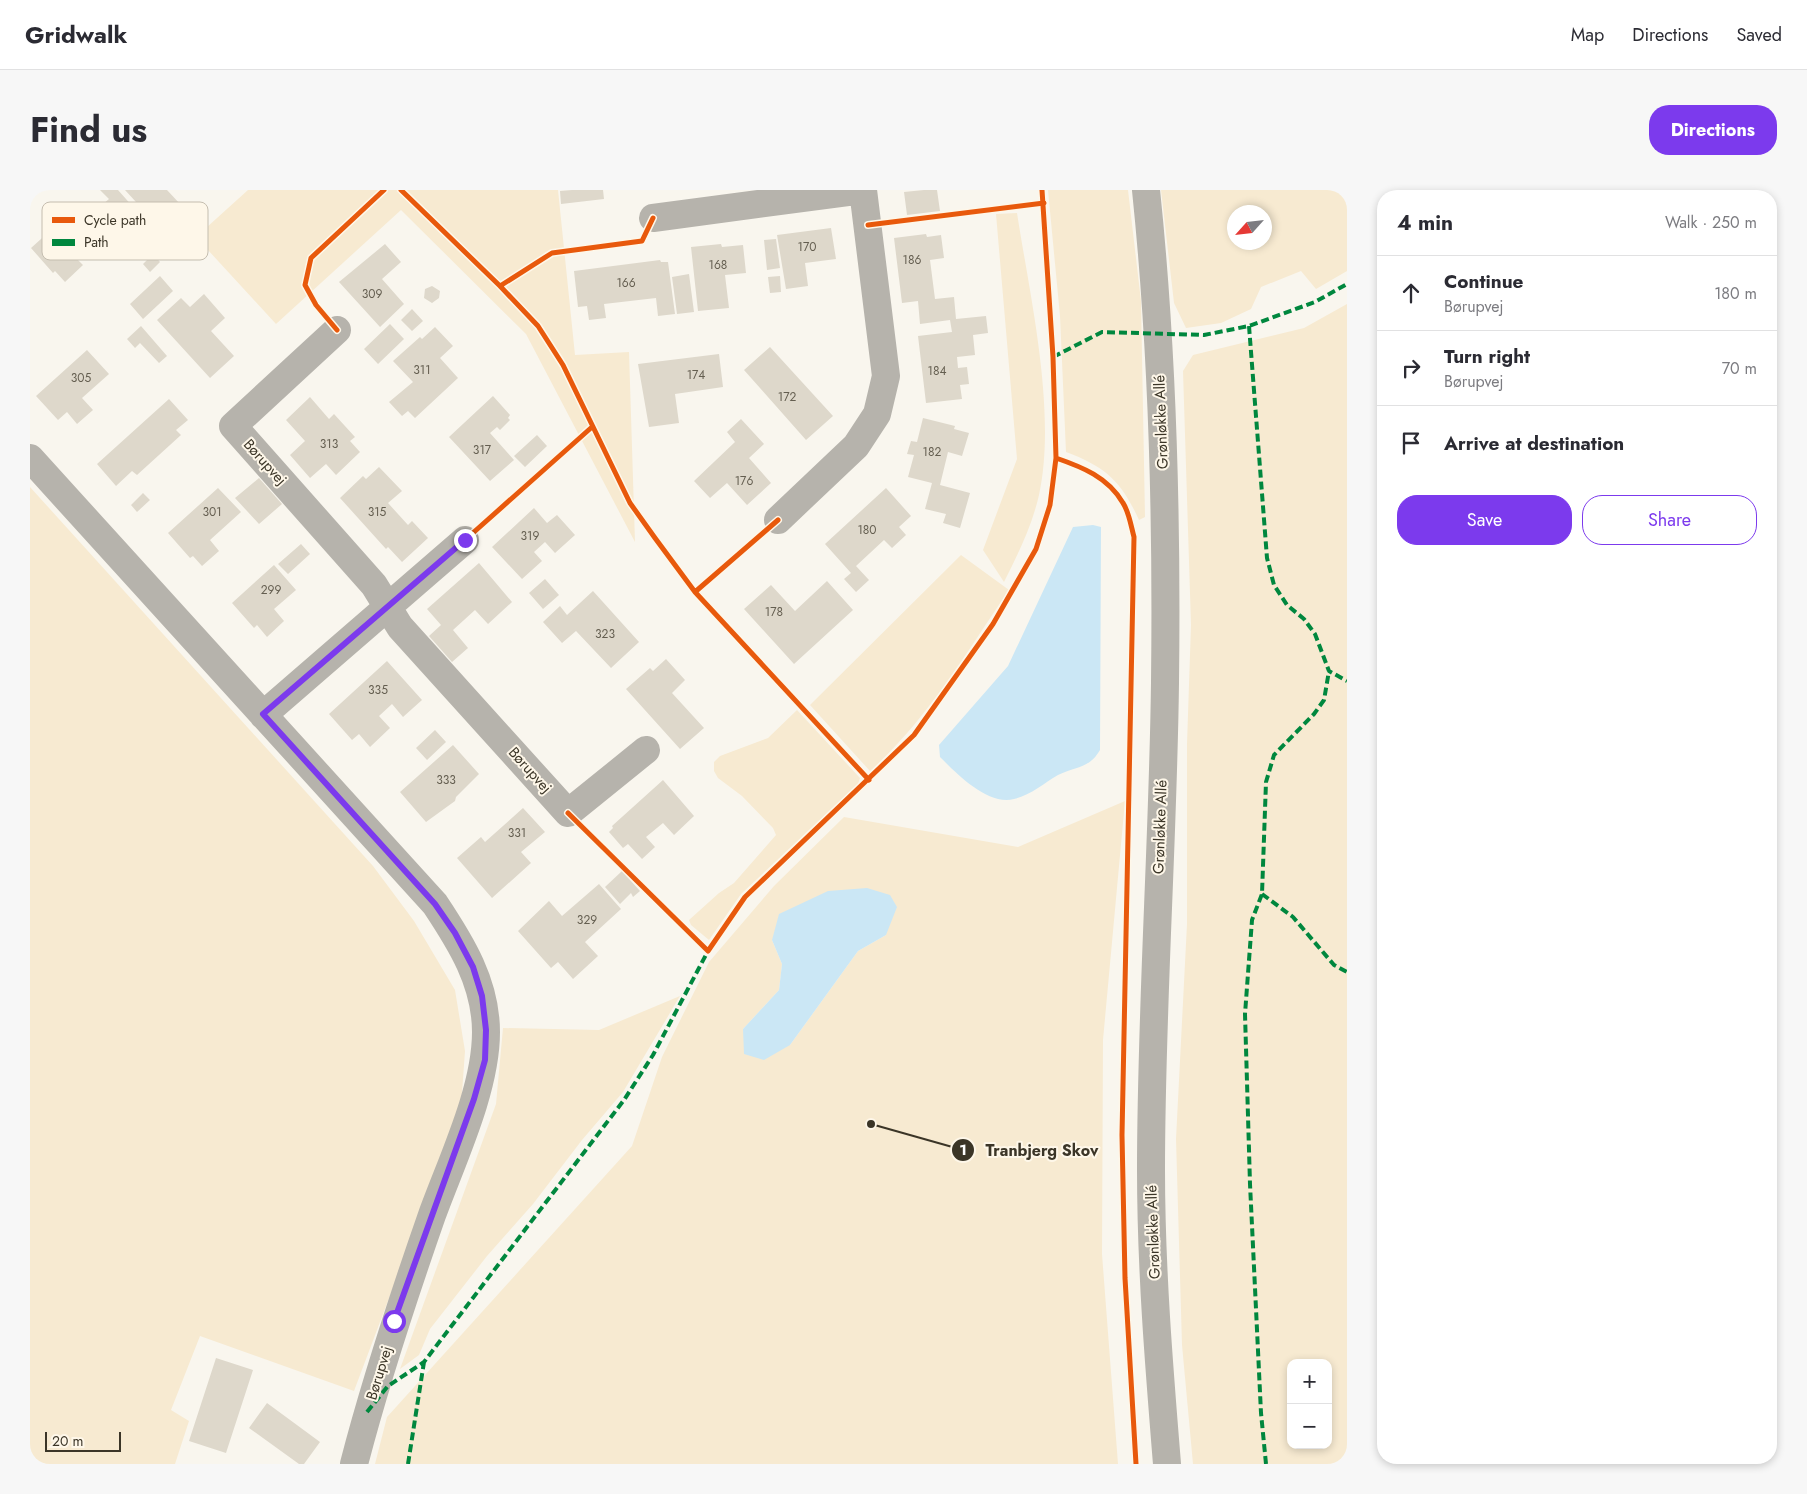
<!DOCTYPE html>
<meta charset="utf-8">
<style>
:root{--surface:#fff;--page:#f7f7f7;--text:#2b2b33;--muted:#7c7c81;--line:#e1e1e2;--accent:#7c3aed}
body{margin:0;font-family:Jost,sans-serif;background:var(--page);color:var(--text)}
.controls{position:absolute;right:15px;bottom:15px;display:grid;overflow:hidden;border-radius:10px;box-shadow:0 2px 8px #0003}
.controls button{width:45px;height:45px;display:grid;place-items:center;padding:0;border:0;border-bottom:1px solid var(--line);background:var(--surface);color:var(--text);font:25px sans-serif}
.compass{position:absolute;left:1197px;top:15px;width:45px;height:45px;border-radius:50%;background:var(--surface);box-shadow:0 2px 8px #0003;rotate:243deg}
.scale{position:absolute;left:15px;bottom:12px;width:76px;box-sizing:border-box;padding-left:5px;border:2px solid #3b3527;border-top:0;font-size:14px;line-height:18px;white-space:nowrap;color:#3b3527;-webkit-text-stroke:4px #fef7e9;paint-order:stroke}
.stop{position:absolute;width:15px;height:15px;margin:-11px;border:4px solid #7c3aed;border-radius:50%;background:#fff}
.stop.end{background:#7c3aed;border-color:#fff;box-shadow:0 1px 5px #0008}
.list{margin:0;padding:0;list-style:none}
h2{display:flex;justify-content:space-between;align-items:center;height:65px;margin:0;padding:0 20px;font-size:21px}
h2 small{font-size:16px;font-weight:400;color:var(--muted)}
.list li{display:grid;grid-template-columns:32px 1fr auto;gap:15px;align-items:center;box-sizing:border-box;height:75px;padding:0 20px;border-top:1px solid var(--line)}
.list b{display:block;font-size:19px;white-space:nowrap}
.list p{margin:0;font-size:16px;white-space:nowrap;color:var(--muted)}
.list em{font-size:16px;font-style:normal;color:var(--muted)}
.actions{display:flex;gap:10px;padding:15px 20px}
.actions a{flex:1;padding:11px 0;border:1px solid var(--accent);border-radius:20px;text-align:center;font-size:18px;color:var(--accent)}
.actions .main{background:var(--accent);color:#fff}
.icon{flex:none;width:28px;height:28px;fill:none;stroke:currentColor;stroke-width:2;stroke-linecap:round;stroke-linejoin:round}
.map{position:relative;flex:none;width:1317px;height:1274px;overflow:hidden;border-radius:20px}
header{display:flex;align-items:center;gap:30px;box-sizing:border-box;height:70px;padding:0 25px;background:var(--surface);border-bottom:1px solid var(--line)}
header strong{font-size:24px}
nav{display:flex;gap:28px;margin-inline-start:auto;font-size:18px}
.intro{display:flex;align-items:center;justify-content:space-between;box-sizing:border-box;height:120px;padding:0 30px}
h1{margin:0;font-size:35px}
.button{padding:12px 22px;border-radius:20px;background:var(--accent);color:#fff;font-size:18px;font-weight:700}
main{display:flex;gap:30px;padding:0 30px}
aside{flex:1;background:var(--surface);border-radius:20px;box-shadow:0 2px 8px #0003}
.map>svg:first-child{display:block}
.green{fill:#f7ead1;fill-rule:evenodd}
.water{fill:#cbe7f5}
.building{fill:#ded8cb}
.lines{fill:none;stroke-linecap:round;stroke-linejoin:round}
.minor{stroke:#b6b3ac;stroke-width:28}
.quiet{stroke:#00873e;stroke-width:4;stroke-dasharray:8 4;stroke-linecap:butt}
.cycleway-casing{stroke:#fef7e9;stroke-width:8}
.cycleway{stroke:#e8590c;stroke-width:5}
.route{stroke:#7c3aed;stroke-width:6}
.labels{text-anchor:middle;stroke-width:4;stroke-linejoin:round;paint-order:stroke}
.number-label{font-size:12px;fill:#645e50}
.street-label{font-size:15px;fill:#3b3527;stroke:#fef7e9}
.key{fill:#fef7e9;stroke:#c4bdaf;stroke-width:1}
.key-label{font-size:14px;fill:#3b3527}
.leader{fill:none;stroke:#3b3527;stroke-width:2}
.callout-dot{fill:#3b3527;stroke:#fef7e9;stroke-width:2}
.mark-label{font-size:15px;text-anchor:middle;font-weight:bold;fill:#fff}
.callout-label{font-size:16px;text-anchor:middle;font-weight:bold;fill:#3b3527;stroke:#fef7e9;stroke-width:4;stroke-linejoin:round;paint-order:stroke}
</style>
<header>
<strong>Gridwalk</strong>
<nav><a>Map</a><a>Directions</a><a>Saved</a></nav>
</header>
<div class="intro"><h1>Find us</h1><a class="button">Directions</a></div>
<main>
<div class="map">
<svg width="1317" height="1274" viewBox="0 0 1317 1274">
<rect width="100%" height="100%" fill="#f9f6ee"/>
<path class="green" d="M218 0H528L545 165 599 162 605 352 496 144 371 20 246 134 166 47Z
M1018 0H1098L1111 111 1115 327 1109 330C1091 291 1076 277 1036 262L1030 126Z
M1131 0H1317V81L1286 99 1271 81 1231 97 1221 119 1191 133 1156 138 1144 113ZM1204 22H1234V52H1204Z
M987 23C1000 107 1027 222 1009 305 1002 336 988 364 974 392L953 360 987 269 966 24Z
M1317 114V1274H1163L1152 1155 1146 949 1157 734V554L1161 435 1153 181 1163 165 1274 138ZM1261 1173H1298V1255H1261Z
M0 297 343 676 384 731 425 800 435 861 431 917 324 1201 170 1146 141 1220 159 1231 145 1274H0Z
M931 365 979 400C936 463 897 530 840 581L780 515Z
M767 520 830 588 828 594 711 704 679 750 661 735 659 730 689 703 704 693 746 645 743 638 712 606 688 588 684 581V572L690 566 738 548Z
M1095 611 1073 850 1072 1064 1088 1274H345L357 1227 602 956 632 867 679 772 744 696 814 627 988 657ZM856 745 828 761 760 855 713 839 749 800 752 774 742 750Z
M650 806 593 902 552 950 503 1014 457 1066 400 1139 389 1165 370 1179 466 914 473 838 569 840Z"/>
<path class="water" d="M1063 335 1071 337 1070 560C1059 579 1046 576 1028 585 1014 593 1001 605 984 609 958 616 927 584 910 567L909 555 978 476 1043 337Z
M837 698 860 705 867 717 856 745 828 761 760 855 734 870 714 864 713 839 749 800 752 774 742 750 749 724 798 701Z"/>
<path class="building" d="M70 0H88L112 27 101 37 98 33 87 42 67 19 79 9Z
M95 0H137L151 15 128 36Z
M542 0H573L574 9 531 14 530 1Z
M894 0H907L910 21 877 25 874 2Z
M51 13 73 37 43 65 53 75 35 92 25 81 23 83 1 58Z
M801 38 806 69 775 73 778 96 756 99 747 45Z
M896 44 897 47 911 45 914 68 900 70 905 109 924 107 926 129 956 126 958 143 943 145 945 165 927 167 928 178 937 177 939 194 930 195 932 209 896 213 888 146 922 142 920 130 890 134 888 111 872 113 864 48Z
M746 49 750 78 737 80 734 50Z
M355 54 371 72 352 89 374 114 350 137 309 92Z
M691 54 692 57 713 55 716 83 695 85 699 118 668 121 661 57Z
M123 64 130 72 120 82 113 74Z
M630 70 631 72H638L645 124 628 126 626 108 574 114 576 128 559 130 557 116 548 117 544 81Z
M659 84 664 122 647 124 642 87Z
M130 86 143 101 113 129 100 114Z
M750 86 751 102 740 103 738 87Z
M402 96 410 101 409 108 402 113 394 108 395 99Z
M174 104 195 128 181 141 204 166 180 188 127 130 151 108 160 117Z
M382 119 393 131 382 141 371 130Z
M360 134 374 149 348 174 334 159Z
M111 136 137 166 129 173 110 153 105 158 97 149Z
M405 137 423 156 410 168 428 188 385 228 378 221 372 226 359 212 383 192 363 171 390 147 392 149Z
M740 157 803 226 776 250 714 180Z
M57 160 79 184 52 208 63 220 47 234 37 222 28 230 6 206Z
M689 164 693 197 645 204 649 233 619 237 608 174Z
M463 206 480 225 478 228 480 230 470 240 467 237 460 243 484 270 460 291 419 247Z
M280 207 299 229 304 224 325 247 320 251 330 262 306 285 296 274 280 288 260 265 275 251 256 230Z
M139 209 158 230 146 240 151 245 107 285 102 281 86 296 67 274Z
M893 228 925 236 924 239 939 243 932 266 918 262 910 295 940 303 930 338 913 333 916 324 895 319 902 293 878 287 884 265 877 264 881 251 887 252Z
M711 229 734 254 719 268 741 293 717 315 697 293 680 308 664 291 705 252 697 242Z
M507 245 517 256 495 277 484 266Z
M349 277 372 301 358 313 378 335 382 331 398 348 372 372 358 357 356 359 310 308 333 286 336 289Z
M229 288 252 314 229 334 205 308Z
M188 298 211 322 180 350 189 361 172 376 163 366 160 368 138 343Z
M856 298 881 326 869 337 876 345 862 358 854 350 826 376 839 390 826 402 814 389 821 383 795 354Z
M113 303 120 310 107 322 101 315Z
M504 318 517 333 527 325 545 345 525 363 515 352 504 362 512 371 492 389 462 357Z
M271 354 280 364 258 384 248 374Z
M449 373 482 412 458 434 445 420 423 440 438 458 422 472 399 446 411 435 397 419Z
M244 375 266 400 244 419 254 431 237 447 227 435 224 438 202 413Z
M515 389 529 405 513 419 499 403Z
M797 391 823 420 764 474 714 419 741 395 765 421Z
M563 401 609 452 581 478 546 441 532 453 513 432 530 416 537 425Z
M636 469 655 490 642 503 674 538 650 559 596 499 620 478 623 481Z
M357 471 392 510 373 527 362 514 349 526 360 538 340 557 329 544 322 550 299 524Z
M405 540 416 552 397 570 386 558Z
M423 555 449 584 426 607 425 611 396 632 370 602Z
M633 590 664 626 644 645 633 633 616 647 625 657 612 669 598 654 593 658 579 642 583 638 582 636Z
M493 618 515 642 491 662 501 673 462 708 427 668 451 647 455 652Z
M592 681 610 701 603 707 601 703 590 714 575 697Z
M569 694 591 719 555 752 568 766 543 789 528 772 521 778 488 741 519 711 532 726Z
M186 1168 223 1180 196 1263 159 1251Z
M237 1213 290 1252 274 1274H269L219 1238Z"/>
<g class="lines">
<path class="minor" d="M1116 0C1133 163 1137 329 1135 493 1133 655 1121 817 1121 980 1121 1078 1129 1176 1137 1274
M623 28 833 0
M307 140 203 236 344 395 370 437 538 623 616 560
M0 268 405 714C431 753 456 793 456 842 456 900 422 970 402 1025 373 1108 346 1189 324 1274
M748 330 826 256 847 224 856 186 833 0
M233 525 435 350"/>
<path class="quiet" d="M1219 136 1237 368 1244 395 1257 415 1274 429 1285 444 1299 481 1317 491
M1023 167 1072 142 1174 145 1219 136 1285 112 1317 94
M1232 704 1263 727 1304 775 1317 782
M337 1222 358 1196 394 1172 594 910 623 865 678 761
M378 1274 394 1172
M1236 1274 1231 1223 1220 994 1215 824 1222 730 1232 704 1236 592 1244 565 1284 524 1294 510 1299 481"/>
<g class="cycleway-casing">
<path id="cycleway" d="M371 0 470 96 508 136 533 175 600 313 625 348 665 402 839 590
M838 35 1014 13
M470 96 522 63 612 51 623 28
M307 140 286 115 275 95 281 68 354 0
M1026 268C1052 277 1078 287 1093 313 1099 322 1101 336 1104 347L1092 945 1095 1088 1106 1274
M435 350 562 237
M665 402 748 330
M538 623 678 761 715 707 884 545 963 434 1006 359 1020 315 1026 268 1023 167 1012 0"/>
</g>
<use href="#cycleway" class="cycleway"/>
</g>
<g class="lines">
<path class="route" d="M364 1131 444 909 455 870 456 840 452 806 443 777 425 743 405 714 233 524 435 350"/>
</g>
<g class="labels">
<g class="number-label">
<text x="777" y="61">170</text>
<text x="882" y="74">186</text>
<text x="688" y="79">168</text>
<text x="596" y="97">166</text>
<text x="342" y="108">309</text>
<text x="392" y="184">311</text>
<text x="907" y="185">184</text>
<text x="666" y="189">174</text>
<text x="51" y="192">305</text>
<text x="757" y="211">172</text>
<text x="299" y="258">313</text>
<text x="452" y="264">317</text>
<text x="902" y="266">182</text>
<text x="714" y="295">176</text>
<text x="182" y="326">301</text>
<text x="347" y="326">315</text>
<text x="837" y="344">180</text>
<text x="500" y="350">319</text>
<text x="241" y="404">299</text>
<text x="744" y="426">178</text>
<text x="575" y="448">323</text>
<text x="348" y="504">335</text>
<text x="416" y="594">333</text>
<text x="487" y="647">331</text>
<text x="557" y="734">329</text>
</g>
<g class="street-label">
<text transform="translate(1131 232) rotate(-92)" y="5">Grønløkke Allé</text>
<text transform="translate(235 272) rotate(48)" y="5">Børupvej</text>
<text transform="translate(500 580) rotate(48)" y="5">Børupvej</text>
<text transform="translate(1130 637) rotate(-88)" y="5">Grønløkke Allé</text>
<text transform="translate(1123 1042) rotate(-92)" y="5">Grønløkke Allé</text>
<text transform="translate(349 1183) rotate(-73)" y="5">Børupvej</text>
</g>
</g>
<rect x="12" y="12" width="166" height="58" rx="8" class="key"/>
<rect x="22" y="27" width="23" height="6" fill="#e8590c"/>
<rect x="22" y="49" width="23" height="7" fill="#00873e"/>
<g class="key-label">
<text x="54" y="35">Cycle path</text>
<text x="54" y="57">Path</text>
</g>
<path class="leader" d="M841 934L933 960"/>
<g class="callout-dot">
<circle cx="841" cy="934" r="5"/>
<circle cx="933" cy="960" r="12"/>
</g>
<g class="mark-label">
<text x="933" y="965">1</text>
</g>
<g class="callout-label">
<text x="1012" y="966">Tranbjerg Skov</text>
</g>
</svg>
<div class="controls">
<button>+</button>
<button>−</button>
</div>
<svg class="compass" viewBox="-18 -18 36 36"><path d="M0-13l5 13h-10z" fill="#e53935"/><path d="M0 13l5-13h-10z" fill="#7c7c81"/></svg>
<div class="scale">20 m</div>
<div class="stop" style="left:364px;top:1131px"></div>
<div class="stop end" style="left:435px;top:350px"></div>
</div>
<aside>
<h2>4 min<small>Walk · 250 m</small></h2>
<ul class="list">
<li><svg class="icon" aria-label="ahead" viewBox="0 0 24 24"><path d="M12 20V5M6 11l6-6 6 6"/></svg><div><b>Continue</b><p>Børupvej</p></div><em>180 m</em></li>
<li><svg class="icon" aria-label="right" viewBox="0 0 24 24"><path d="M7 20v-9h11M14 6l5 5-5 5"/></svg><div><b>Turn right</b><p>Børupvej</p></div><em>70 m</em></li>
<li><svg class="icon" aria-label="arrive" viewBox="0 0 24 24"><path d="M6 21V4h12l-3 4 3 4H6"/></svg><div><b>Arrive at destination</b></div></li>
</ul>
<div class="actions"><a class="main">Save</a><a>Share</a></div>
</aside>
</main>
